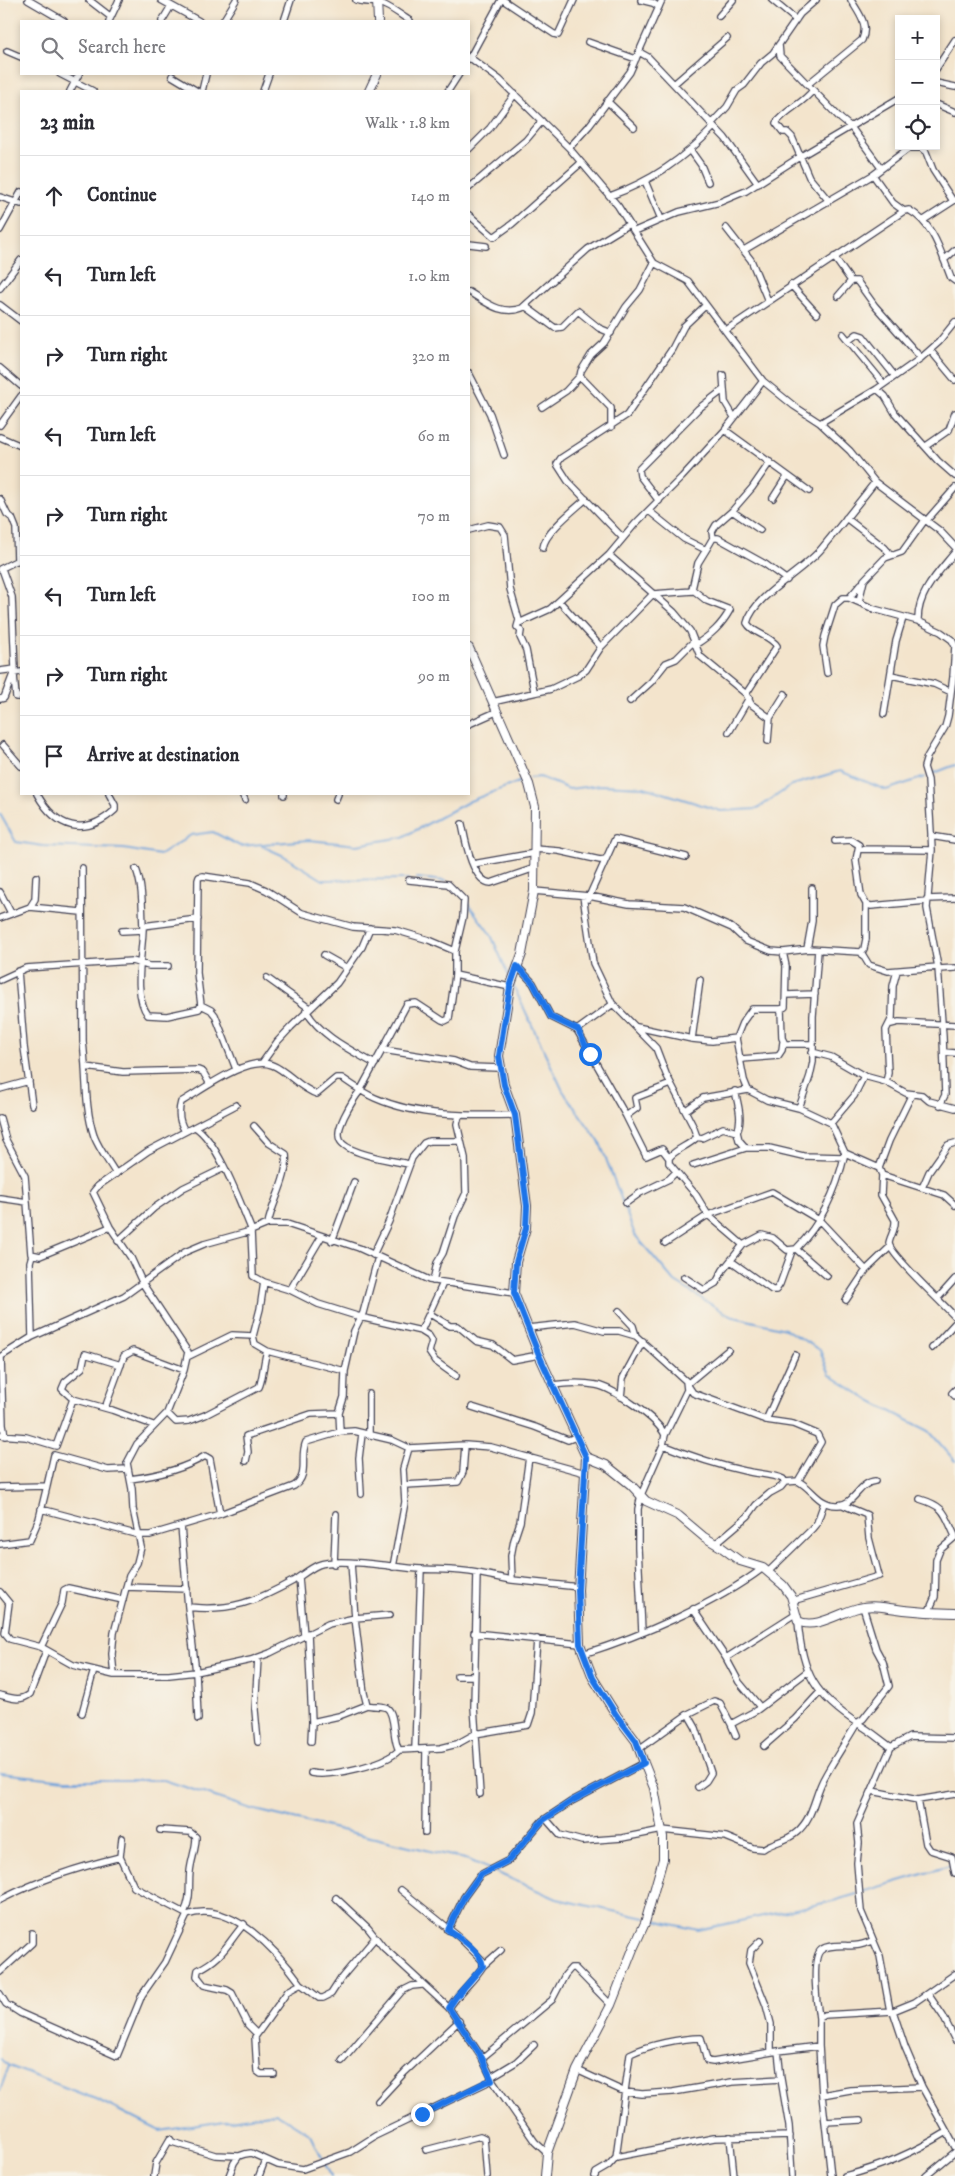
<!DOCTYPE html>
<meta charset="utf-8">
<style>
:root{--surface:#fff;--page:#f7f7f7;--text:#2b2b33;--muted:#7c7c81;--line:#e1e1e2}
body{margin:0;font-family:"IM FELL DW Pica",serif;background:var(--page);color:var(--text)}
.controls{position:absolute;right:15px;top:15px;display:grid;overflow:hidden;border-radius:0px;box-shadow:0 2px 8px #0003}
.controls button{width:45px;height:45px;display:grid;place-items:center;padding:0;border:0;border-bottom:1px solid var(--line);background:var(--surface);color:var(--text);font:25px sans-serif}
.stop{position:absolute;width:15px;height:15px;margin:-11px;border:4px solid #1a73e8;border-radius:50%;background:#fff}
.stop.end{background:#1a73e8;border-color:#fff;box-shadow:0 1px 5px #0008}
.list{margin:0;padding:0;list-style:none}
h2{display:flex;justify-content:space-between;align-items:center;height:65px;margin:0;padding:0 20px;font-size:21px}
h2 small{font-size:16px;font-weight:400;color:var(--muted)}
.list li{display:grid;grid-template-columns:32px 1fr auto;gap:15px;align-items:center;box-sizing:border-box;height:80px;padding:0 20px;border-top:1px solid var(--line)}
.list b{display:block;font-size:19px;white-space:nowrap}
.list em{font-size:16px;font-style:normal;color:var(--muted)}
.icon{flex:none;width:28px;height:28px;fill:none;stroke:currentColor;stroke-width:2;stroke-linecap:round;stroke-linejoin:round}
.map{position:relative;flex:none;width:955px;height:2176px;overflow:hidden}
.search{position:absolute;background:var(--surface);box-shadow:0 2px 8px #0003;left:20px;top:20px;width:450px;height:55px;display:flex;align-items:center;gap:12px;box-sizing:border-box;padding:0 18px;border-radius:0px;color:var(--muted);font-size:19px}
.panel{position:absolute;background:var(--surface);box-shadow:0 2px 8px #0003;left:20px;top:90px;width:450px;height:705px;border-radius:0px}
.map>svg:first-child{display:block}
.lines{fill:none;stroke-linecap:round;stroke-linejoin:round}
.stream{stroke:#6ea2da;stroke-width:2}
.street-casing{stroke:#413f51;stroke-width:8}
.secondary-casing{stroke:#413f51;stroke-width:10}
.street{stroke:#fff;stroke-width:5.5}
.secondary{stroke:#fff;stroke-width:8}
.route{stroke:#1a73e8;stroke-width:6}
</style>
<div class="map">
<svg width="955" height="2176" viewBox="0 0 955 2176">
<rect width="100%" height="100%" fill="#f7f3e8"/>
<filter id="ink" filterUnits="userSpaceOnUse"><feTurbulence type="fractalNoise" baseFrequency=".02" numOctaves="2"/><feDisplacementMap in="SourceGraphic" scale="10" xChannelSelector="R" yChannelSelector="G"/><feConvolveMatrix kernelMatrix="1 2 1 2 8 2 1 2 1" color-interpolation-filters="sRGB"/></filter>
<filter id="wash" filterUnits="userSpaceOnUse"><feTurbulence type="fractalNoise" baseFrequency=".0096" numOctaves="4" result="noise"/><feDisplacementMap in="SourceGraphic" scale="20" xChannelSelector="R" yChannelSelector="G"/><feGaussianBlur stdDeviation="1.12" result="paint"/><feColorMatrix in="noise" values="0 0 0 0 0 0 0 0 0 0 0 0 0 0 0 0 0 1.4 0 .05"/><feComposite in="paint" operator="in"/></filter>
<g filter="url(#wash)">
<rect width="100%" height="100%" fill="#f3e4cc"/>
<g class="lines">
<path class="stream" d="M929 775 955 765
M529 778 540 777 569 789 601 785 644 787 721 811 757 809 792 785 840 771 886 790 925 777
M0 814 16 842 43 846 124 849 160 855 191 835 213 832 240 846 309 840 357 845 403 837 470 801 524 780
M262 846 284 856 323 880 408 879
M417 878 445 881
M455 887 462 895
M466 901 491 935 510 979
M513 985 563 1091 600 1143 635 1235 675 1282 730 1316 785 1329 820 1350 830 1375 872 1402 929 1431 955 1461
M0 1773 66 1780H164L251 1809 469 1860 489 1869
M493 1871 557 1899 645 1918
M862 1892 953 1865
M650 1919 698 1930 833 1901 857 1894
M0 2059 9 2066 98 2100 160 2131 276 2113 311 2135 331 2176
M0 2090 9 2066"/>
</g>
</g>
<g filter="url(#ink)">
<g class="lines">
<g class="street-casing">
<path id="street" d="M28 0 64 21
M89 0 111 17
M161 0 199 21
M356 0C364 3 372 1 379 3 390 6 400 15 410 21
M503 0 554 34 558 35 574 0
M641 0 653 3 659 7
M772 0 796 20
M719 16 733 0
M109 21 119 0
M162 21 171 6
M223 21 236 0
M284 21 291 0
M588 42 636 59
M779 45 780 56 841 119 851 127 881 168
M7 51 21 57
M639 52 648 57 725 138 758 184
M469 57 500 80 569 148 618 206 654 263 688 281 763 381 794 406 820 423 850 451 875 482 940 531 955 547
M469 59 501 0
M936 69 955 40
M60 74 93 91
M172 76 197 91
M936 83 955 87
M674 84 727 38
M808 84 862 40C869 24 859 14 851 0
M813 90C803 104 786 109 776 123L783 132H787L792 137 809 177 829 201
M70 91 79 74
M202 91 206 74
M263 91 269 74
M448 91 459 74
M607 101 634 127
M936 104 955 112
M711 124 727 107 737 90 744 85 761 63 773 53 800 14 816 0
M569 148 589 126 630 72 662 0
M469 149 490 128 515 94
M691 151 701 165 708 182
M873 175 893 203 904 211 909 210C934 224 941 253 951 278L955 281
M645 181 661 219
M469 188 526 140 542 121
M610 196C652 181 683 159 714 127
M0 197 21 204
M469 215 494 237 512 224 581 163
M924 220 955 200
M726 228 751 260 768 301
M0 230 21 192
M635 231 679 212 720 202 746 191 801 156 899 98
M469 244 486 246
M744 250 873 175 909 148H921L926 152 933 170 953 201
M834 257 851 281
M944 260 955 250
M791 285 817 314
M0 288 21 260
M469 292C486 302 501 316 522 308L588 249 629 224
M838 296 851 281H857L875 306 921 358
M0 305 21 321
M525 306 555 328 562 327 578 311 599 328 611 333
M726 330 904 211
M843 334 884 384
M848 341 857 334 863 336 894 375
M930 350 955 380
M0 368 21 386
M469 373 490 414 504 455
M723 375 725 402 734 417
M580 376 611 408V427
M877 389 885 396 895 413 938 461 955 476
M542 407 566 391 580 376 581 371 591 355 604 343 626 307 640 290 654 263
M820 423 877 389 921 358 939 342 955 322
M0 425 21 396
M725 430 809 491
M0 437 21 446
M926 446 949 430 955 413
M773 498 787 476
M0 499 7 514 12 518 16 528 17 561
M659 501 640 476 639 469 698 409 723 390
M649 511 684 539 706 550 713 538H718L765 564 787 580
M732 511 760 530
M846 518 885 548 891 555
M927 520 955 488
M469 530 488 525 500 527 505 535 510 589 519 620 517 627 521 631 520 637 526 650 534 691
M623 538 568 481 557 464 561 458 627 415 672 349 684 326 706 305
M713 538 712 532 716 525 732 511 752 488 770 462
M543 548C544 533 575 509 586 499
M609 555 674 612 690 631 700 656 746 694 751 704 770 718
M0 569 20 559
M849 598 861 584
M559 601 601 647
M859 601 864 580 885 558 902 552 925 520
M918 621C917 593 939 572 955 552
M519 623 550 609 609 555 635 524 682 477 725 430 763 381
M695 645C711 635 721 626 730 610L707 601 692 589 698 563 706 550
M0 671 15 669
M14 673 21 672
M827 673 823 646 825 636 835 605 843 598H849L874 609 918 621 941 632 952 640 955 646 953 677 948 716 945 727 927 757 924 767 928 780 932 850 927 908 938 967 943 1037 945 1095 940 1105
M14 675 16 697H21
M891 675 934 684 951 692
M746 694 777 646C770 635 753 634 747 623 754 595 804 571 822 548 840 526 858 504 875 482
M0 699 4 698 15 669 12 597 2 569
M630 701 651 682 666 663 676 659 694 641
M492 702 551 689 578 676 586 670 601 647 653 594 693 591
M884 714 896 641 903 618
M469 724 496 712
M729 732 749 698
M768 741 770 718 785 694
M3 745 21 766
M37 794C56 828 84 838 115 810V805L109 794
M242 794 245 800
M284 794V795
M336 799 338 794
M462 824C465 839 472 882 491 883L535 868
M931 836 955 840
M835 841 851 840 859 845 856 860 861 895 866 904V939L864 949 861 952
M535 849 559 851 600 860 606 859
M859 849 932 850
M473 864 535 853
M82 868 83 1042C87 1073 84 1106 94 1136 99 1149 109 1162 116 1174
M136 869C143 887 142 908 143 927 143 952 132 994 148 1015L167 1016 199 1009 201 1005
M534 891 589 896 629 904 684 907 732 928 746 941 771 951 783 952 809 949 861 952 869 965 888 971 938 967
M0 892 11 913
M583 896 593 963 612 1003 656 1048 666 1074 693 1126 697 1137
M588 899 615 839 686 857
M927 899 955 898
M866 904 871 906 927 901
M30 907 35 899 36 877
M0 918 30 907 81 912
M143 926 198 919
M122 931 143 930
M807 949 812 921V888
M783 952 786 966 785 1007 781 1009H752L742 1023 736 1038 744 1080 748 1090 767 1100 799 1108 831 1123 845 1153 879 1168 882 1175 881 1195 895 1220C896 1229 890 1236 889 1243 889 1254 945 1305 955 1317
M324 955 347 968
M517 966 533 983 551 1017 577 1030 613 1004
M939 969 955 968
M18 971 24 1047 32 1105
M455 975 510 987
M267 978 309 1008
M0 980 26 968 132 961 149 966H168
M786 995 815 994
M201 1005 197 973 198 880 199 877 203 876 250 883 266 890 302 913 353 927 395 930 429 940 455 951
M201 1005 211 1010 215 1015 236 1069
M781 1009 782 1038 785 1044H813
M306 1011C323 1038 349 1049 375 1064
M891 1024 899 1022 955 1025
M637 1027 692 1039 712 1041 736 1038
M577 1030 626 1116
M692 1039 700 980
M383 1050 454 1061 470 1067 500 1068
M812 1052 831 1057 864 1076 886 1082 906 1093 922 1095 929 1101 955 1108
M944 1052 955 1053
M741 1059 778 1056 782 1050 783 1042
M262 1063 277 1042 291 1027 337 983 362 947 370 928
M86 1067 123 1072 198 1070 203 1072 210 1084
M886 1082 888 1073 886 1030 892 1018 893 986 897 971
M671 1084 635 1098 637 1108 626 1116 646 1156 662 1149 669 1158V1163L696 1195 708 1215 743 1245
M0 1089 29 1081
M735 1091C738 1104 743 1120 737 1132L739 1140 746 1148H769L803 1156 844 1157
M799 1108 810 1076 813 1062V1016L818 950
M686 1110 703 1098 748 1090
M0 1118 6 1140 25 1176 31 1254 40 1256 110 1227
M831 1123 854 1096 864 1076
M254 1126 269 1143 286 1154C289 1177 272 1202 268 1224
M195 1127C218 1141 241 1205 252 1231
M185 1131C179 1122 178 1112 181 1102 202 1090 248 1055 272 1065 288 1071 300 1089 317 1094L336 1078H342C352 1085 363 1093 375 1098 418 1117 468 1116 515 1115
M669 1158C675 1149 689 1146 697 1137L702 1138 723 1128 737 1132
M409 1164C394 1161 346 1154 340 1140 337 1132 341 1124 344 1117 349 1107 353 1099 360 1091L407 1004 416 1003 442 1020 445 1021 449 1019 455 975V951L463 917 464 900 448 884 409 880
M693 1165 746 1148
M879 1168 889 1141 912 1094
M882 1175 944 1195 955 1205
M922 1188 929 1172 948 1145 955 1143
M0 1198 27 1202
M626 1203 640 1193 669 1179 676 1172
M251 1231 253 1276 264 1282 290 1290 318 1304 360 1317 421 1331 443 1283
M118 1241 154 1208 183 1188 224 1168
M332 1241 354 1182
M665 1243 708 1215 772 1192 819 1220 866 1270
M796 1249 827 1276
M373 1255 389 1221 412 1158 424 1143 429 1141H461
M731 1261 772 1290H776L780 1284 792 1251
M684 1277 704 1290 716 1283 723 1270 743 1245 762 1235 773 1238 787 1250 796 1249C822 1223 837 1189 845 1153
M433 1281 437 1263 443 1253 455 1216 466 1193 465 1158 457 1124 459 1116
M290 1290 322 1236
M938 1298 955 1279
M846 1300 866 1270 890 1247
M619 1311 633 1326 636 1336 686 1381 687 1390 665 1435 663 1445 641 1495 638 1509V1548L642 1632
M430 1314 450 1326H458L476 1341 493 1345 512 1360 539 1355
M528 1328 575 1323 604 1331H619L636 1336
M421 1331 429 1336 432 1341 429 1352 435 1361 456 1376
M253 1336 255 1344 267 1351 345 1371
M32 1337 30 1262 32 1255
M932 1348 955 1323
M728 1350 687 1384 693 1393 766 1420 793 1424 817 1434 821 1442 798 1481
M0 1357 32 1337 124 1296 185 1252 204 1244 251 1231 268 1224H287L359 1248 429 1280 514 1293
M1 1357 3 1425 5 1436
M187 1357 232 1335 253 1336 260 1309 264 1282
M552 1385C567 1383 581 1382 596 1385 613 1388 658 1419 665 1435
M955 1390 952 1393 955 1396
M621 1397 623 1378 643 1341
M73 1399 62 1389 65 1382 82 1368 85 1354 121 1365
M472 1407 535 1427 568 1440 576 1437
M105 1408 124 1356 133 1351 184 1370
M167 1413 176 1422 189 1421 205 1415 259 1387C262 1383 264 1359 267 1351
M766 1420 795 1355
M340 1432 339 1413 344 1397 345 1371 354 1331 363 1313 378 1257
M0 1435 26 1437 56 1446 73 1399 112 1410 153 1425
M369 1435V1394
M663 1445C690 1456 717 1465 745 1471 757 1474 771 1474 783 1479L785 1482
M246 1461 248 1452 246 1436 311 1414 339 1413
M130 1479C154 1476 184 1469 205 1456L210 1459 220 1514
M405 1485 458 1482 463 1472 465 1445
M47 1486 54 1455 108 1470 127 1469
M0 1487 47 1486 39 1519 30 1540 0 1544
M361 1494 359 1458 362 1434
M920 1499C946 1507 944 1513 955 1536
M41 1509 139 1535H150L220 1514 294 1486C310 1475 299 1457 306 1442L340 1432 354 1431 392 1440 409 1448 465 1445 491 1447 585 1473
M181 1526 188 1607C230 1612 257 1601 293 1581 301 1576 309 1569 318 1565 339 1557 396 1568 421 1569 440 1570 458 1569 477 1573
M715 1544 748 1516 756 1505 770 1493 781 1487 785 1482 798 1481C813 1489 818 1505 837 1505 854 1506 859 1482 875 1481
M334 1564 336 1514
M393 1567 405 1502 403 1469 409 1448
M768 1572 812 1529 817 1523 824 1503
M299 1578 304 1635
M512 1580 511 1556 514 1540 520 1522 529 1457
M126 1587 187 1589
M0 1592 9 1603 5 1633 10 1639 41 1647 73 1665 114 1675 112 1654 114 1633 129 1576 137 1563 141 1547 133 1509 132 1489 127 1463 137 1444 167 1413 184 1370 188 1352 143 1284 131 1258 110 1227 93 1192 98 1186 148 1151 236 1105
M792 1601 879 1576 869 1538 867 1515 843 1505
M188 1607 196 1672 198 1719
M693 1609 726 1658 795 1614
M928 1613 935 1597 936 1560 940 1550 955 1537
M390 1615 355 1618 364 1693 367 1705C373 1707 381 1705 387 1708 396 1714 392 1740 399 1750
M798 1621C802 1674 815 1696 860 1725 871 1731 881 1740 891 1747
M308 1633 312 1722 339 1716 367 1705
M474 1633 580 1644
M41 1647 62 1603 64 1590 68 1588 123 1600
M583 1654C641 1636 714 1605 763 1568
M258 1658 255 1710 258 1742
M726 1658 739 1682 760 1707
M114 1675H169L196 1672 251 1660 270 1653 328 1624 355 1618 351 1563
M457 1676H474
M0 1695C11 1698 21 1702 30 1694L46 1651
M82 1713 94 1670
M688 1714 696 1728 711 1773 706 1781 698 1787
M731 1724 736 1736
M311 1741 312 1722
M764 1746 795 1719 820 1692
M415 1749 421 1569
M639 1749 688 1714 714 1701 720 1703 731 1724 757 1710 808 1671
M399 1750 441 1748 457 1744 475 1734 528 1725 532 1713 537 1639
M311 1773C330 1777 385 1765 399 1750
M872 1791 918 1800 955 1794
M480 1794 474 1707 477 1573 512 1580 579 1587
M918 1800 926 1844 930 1850 952 1857 955 1873
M546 1819 560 1835 582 1841 622 1838 662 1830 726 1837 753 1848 763 1849C774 1841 786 1842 797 1832 813 1818 814 1798 823 1780 833 1761 846 1742 857 1723L863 1719 889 1686 883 1662 876 1649 863 1607
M160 1830 190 1832 196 1837C196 1847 193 1855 191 1865 187 1884 193 1895 184 1913L187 1915C231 1899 278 1952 301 1984
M425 1833 426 1749
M122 1838 120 1857 134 1887 184 1913
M401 1890 459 1937 483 1961V1966C474 1981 459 1992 449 2008
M336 1898 368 1928 383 1947 449 2008 482 2058 493 2081
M0 1900C41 1879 76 1868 120 1857
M244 1924C226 1945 224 1957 198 1970L197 1976 204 1985 227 1990 232 1993 248 2025 256 2033
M448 1930 464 1897 480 1875 509 1860 542 1821 572 1801 644 1763
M760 1941 751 1950 749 1963 766 2005 771 2024V2052
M483 1966 501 1950
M0 1972 32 1943V1933
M0 1994 6 2004 20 2013 117 2056 142 1995 165 1962 187 1915
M928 1994 943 2016 955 2040
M890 2011 880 1956 861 1911 857 1863 859 1843 857 1824 891 1747 910 1737 955 1738
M819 2018C817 2006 811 1958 821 1950 830 1943 848 1947 859 1945 864 1944 869 1942 873 1941
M819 2046 822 2095 831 2176
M482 2058 552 2000 565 1975 571 1968H575L611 2005
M342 2061 402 1991 412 1986 422 1985
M577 2070 625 2092 642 2094 673 2092 732 2082 781 2079 778 2051 819 2046V2018L824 2015 893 2011 915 2002 955 1974
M274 2074H261L257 2071 255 2037 288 1991 301 1984 319 1998H323L331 1994 342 1977 375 1938
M491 2077 516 2062 534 2045
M781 2079 789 2126 792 2176
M822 2095 850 2090 922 2087
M378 2101 405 2072 459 2021
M825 2122 861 2120
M947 2132 955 2147
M730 2137 734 2176
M426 2150 480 2136 484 2138 487 2176
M616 2157 714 2138 790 2136
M154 2176 156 2163 170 2139 172 2142 215 2155 239 2156
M229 2176 234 2163 239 2156 245 2154 251 2153 278 2165 303 2169 350 2152 375 2136 490 2081H493L535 2142 547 2153
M259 2176 265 2160
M595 2176 596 2173 608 2166 616 2157 630 2054C648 2045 681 2038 701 2038L707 2061 713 2062 778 2051
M845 2176C881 2167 915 2152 947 2132L922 2087 905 2047 893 2011
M926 2176 955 2152"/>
</g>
<g class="secondary-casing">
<path id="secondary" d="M377 0 378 21
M369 91 377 74
M469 648 529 784 535 807 534 891 522 954 510 987 499 1056 504 1085 515 1115 527 1206 526 1228 516 1262 514 1293 539 1355 586 1457 578 1590 580 1644 593 1678 617 1716 636 1741 644 1763 654 1788 663 1837V1859L645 1923 633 1949 611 2005 577 2070 547 2153 545 2176
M586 1457 606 1465 631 1485 646 1501 679 1516 704 1537 721 1547 740 1561 763 1568 783 1585 791 1596 798 1621C815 1630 841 1612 858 1608 873 1604 889 1608 904 1610 921 1612 938 1613 955 1613"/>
</g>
<use href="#street" class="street"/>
<use href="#secondary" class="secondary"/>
</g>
</g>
<g class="lines" filter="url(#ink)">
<path class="route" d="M422 2114 486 2082 492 2081 482 2058 449 2008 456 1997 483 1966C481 1951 460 1938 448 1930L464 1897 480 1875 509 1860 542 1821 572 1801 644 1763 636 1741 617 1716 593 1678 580 1644 578 1590 586 1457 539 1355 514 1293 516 1262 526 1228 527 1206 515 1115 504 1085 499 1056 510 987 517 966 533 983 551 1017 578 1030 590 1054"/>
</g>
</svg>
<div class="controls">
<button>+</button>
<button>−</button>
<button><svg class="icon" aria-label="locate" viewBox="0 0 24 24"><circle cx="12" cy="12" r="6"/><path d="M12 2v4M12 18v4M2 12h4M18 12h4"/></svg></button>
</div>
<div class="stop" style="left:590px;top:1054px"></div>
<div class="stop end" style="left:422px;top:2114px"></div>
<div class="search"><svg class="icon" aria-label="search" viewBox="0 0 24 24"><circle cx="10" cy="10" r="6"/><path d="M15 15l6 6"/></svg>Search here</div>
<section class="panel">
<h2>23 min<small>Walk · 1.8 km</small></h2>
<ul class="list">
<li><svg class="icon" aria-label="ahead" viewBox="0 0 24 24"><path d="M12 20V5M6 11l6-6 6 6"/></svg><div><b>Continue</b></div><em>140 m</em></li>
<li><svg class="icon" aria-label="left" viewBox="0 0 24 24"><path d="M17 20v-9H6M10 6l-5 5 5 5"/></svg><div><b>Turn left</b></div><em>1.0 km</em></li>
<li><svg class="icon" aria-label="right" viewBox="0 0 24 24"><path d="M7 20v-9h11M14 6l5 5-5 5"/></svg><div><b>Turn right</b></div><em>320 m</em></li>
<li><svg class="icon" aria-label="left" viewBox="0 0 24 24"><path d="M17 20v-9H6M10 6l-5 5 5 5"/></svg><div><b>Turn left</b></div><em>60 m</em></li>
<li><svg class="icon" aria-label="right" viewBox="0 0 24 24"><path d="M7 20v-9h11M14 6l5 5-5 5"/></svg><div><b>Turn right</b></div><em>70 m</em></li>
<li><svg class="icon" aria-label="left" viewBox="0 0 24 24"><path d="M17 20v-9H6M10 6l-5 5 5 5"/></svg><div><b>Turn left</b></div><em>100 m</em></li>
<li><svg class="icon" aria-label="right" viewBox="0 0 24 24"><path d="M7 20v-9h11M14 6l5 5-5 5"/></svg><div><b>Turn right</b></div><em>90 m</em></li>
<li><svg class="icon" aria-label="arrive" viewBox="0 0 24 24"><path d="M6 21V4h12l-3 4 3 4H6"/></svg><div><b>Arrive at destination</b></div></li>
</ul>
</section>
</div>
